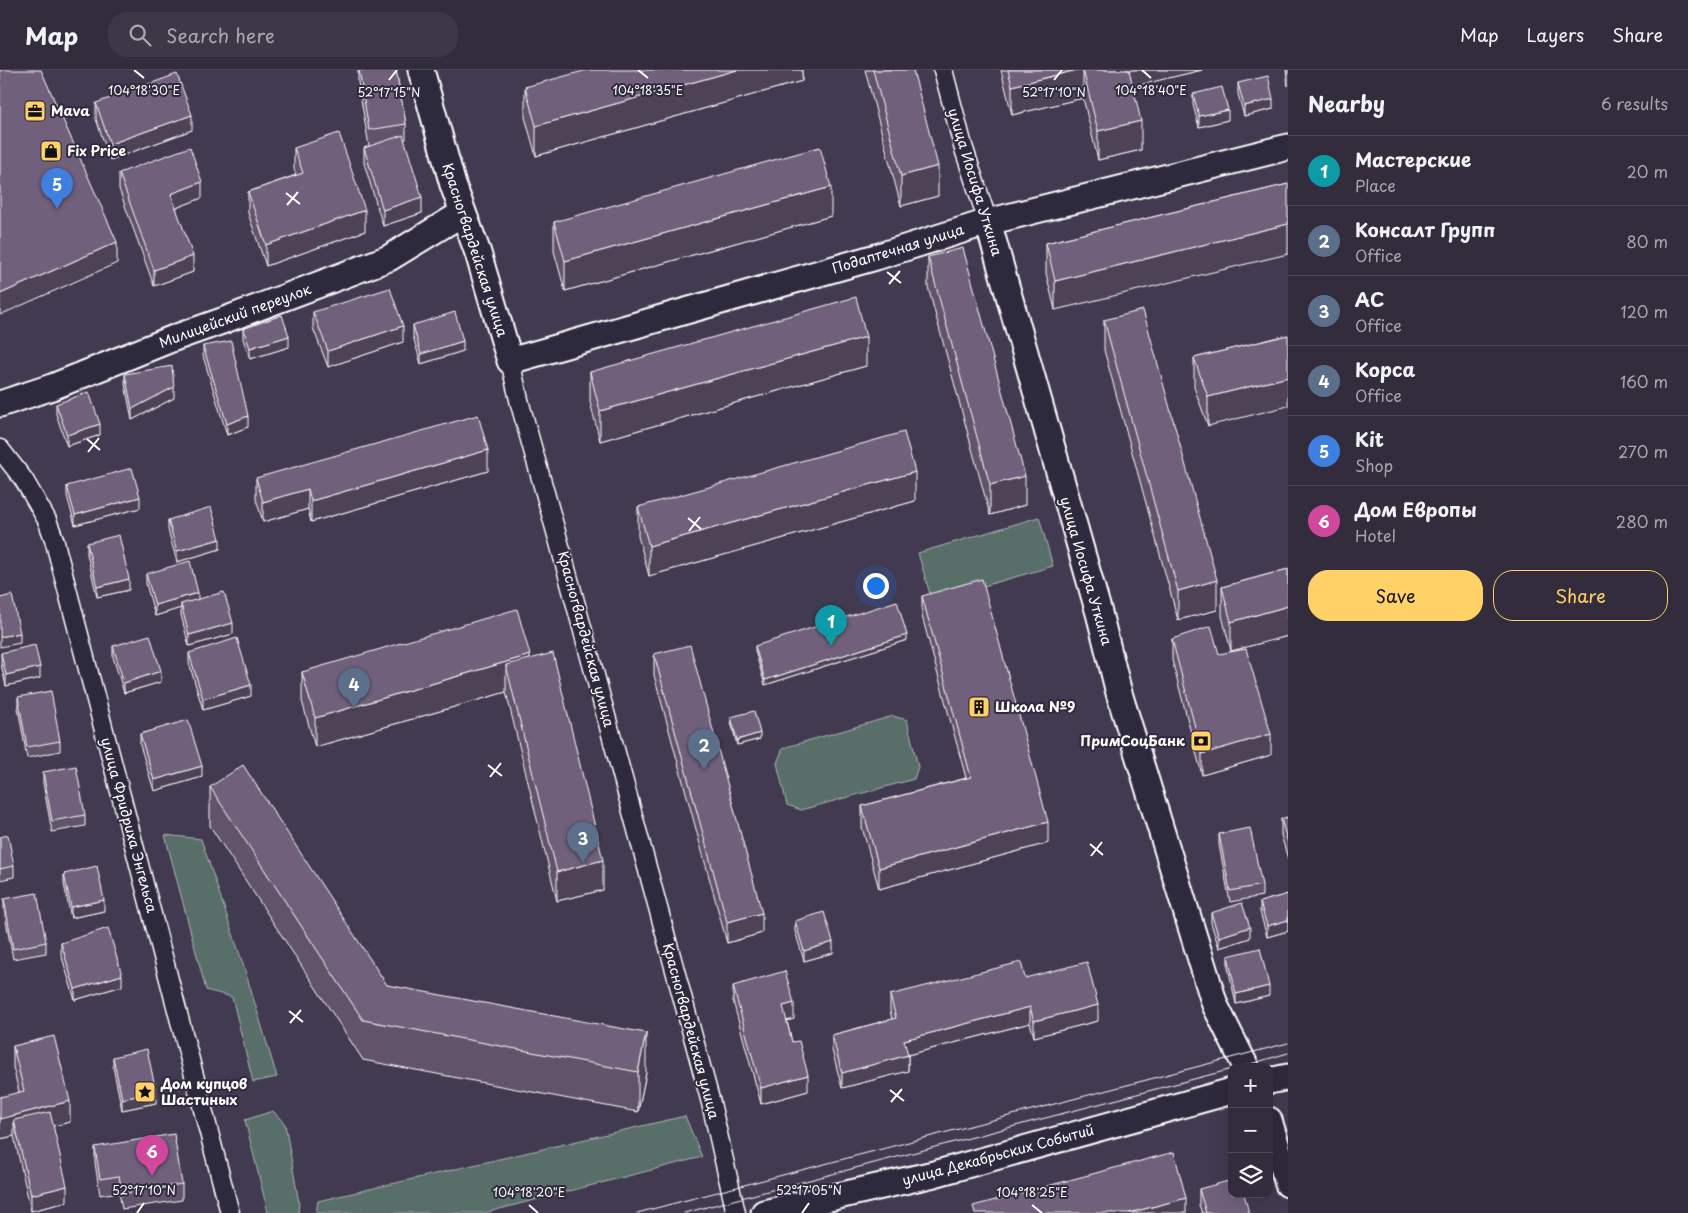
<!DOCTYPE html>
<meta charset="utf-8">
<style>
:root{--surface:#322c3c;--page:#3d3847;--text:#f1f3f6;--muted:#a8a7af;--line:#4d4856;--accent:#ffd166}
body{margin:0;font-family:"Playpen Sans",sans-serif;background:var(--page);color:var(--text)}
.controls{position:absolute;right:15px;bottom:15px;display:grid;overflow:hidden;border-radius:10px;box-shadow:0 5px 20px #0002}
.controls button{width:45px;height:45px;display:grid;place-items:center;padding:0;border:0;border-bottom:1px solid var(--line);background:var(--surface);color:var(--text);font:25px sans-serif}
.you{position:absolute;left:875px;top:515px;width:18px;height:18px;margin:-12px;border:4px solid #fff;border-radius:50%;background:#1a73e8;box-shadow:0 0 0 8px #1a73e833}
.badge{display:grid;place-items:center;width:32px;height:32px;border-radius:50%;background:var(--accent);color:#fff;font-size:16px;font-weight:700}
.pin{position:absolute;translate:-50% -41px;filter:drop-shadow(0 1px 2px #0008)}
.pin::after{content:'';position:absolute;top:26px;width:18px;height:15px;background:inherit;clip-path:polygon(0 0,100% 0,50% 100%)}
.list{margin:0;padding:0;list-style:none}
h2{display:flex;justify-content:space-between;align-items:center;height:65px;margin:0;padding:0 20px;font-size:21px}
h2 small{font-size:16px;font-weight:400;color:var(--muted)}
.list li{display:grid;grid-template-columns:32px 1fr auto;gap:15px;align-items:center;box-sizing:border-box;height:70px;padding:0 20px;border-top:1px solid var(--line)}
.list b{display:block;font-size:19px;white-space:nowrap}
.list p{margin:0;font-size:16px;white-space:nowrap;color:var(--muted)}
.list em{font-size:16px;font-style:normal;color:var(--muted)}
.actions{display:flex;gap:10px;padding:15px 20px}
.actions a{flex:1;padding:11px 0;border:1px solid var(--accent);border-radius:20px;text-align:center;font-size:18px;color:var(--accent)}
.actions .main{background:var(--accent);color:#111}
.icon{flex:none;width:28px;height:28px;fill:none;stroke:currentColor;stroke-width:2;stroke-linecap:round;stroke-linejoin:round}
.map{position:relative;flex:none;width:1288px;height:1143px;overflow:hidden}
header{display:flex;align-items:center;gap:30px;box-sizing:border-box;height:70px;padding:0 25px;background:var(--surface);border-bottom:1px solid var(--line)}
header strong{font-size:24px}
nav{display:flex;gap:28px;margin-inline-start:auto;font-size:18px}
.search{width:350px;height:45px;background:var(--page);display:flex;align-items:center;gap:12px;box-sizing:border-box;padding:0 18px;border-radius:20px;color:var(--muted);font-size:19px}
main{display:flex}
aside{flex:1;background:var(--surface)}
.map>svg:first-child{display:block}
.green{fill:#596e68;stroke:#acb6b4}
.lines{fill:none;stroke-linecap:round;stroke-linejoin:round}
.street-casing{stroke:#fff;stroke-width:21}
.secondary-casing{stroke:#fff;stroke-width:29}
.street{stroke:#2f2a3d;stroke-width:18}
.secondary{stroke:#2f2a3d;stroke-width:25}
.tram{stroke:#fff;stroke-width:1}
.wall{fill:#60536a;stroke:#fff}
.shaded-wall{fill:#4e4356;stroke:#fff}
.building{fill:#70607b;stroke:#fff}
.ticks{fill:none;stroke:#fff;stroke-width:2}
.labels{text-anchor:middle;stroke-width:4;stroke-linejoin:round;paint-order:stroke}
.poi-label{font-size:14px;font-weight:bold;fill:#fff;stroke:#2f2a3d;text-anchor:start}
.street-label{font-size:14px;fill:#fff;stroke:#2f2a3d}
.ticks-label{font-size:12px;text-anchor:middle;fill:#fff;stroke:#2f2a3d;stroke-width:4;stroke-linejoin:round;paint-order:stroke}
</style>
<header>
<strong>Map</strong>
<div class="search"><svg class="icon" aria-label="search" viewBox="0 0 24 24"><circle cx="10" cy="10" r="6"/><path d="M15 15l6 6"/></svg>Search here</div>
<nav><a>Map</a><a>Layers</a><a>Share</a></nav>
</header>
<main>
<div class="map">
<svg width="1288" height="1143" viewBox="0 0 1288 1143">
<rect width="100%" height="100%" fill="#423a50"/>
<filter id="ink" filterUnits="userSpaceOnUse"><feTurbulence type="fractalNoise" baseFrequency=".02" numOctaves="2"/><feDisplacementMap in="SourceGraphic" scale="10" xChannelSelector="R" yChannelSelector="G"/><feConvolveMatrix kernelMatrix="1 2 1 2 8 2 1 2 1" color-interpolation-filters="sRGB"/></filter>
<g filter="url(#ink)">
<path class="green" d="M1039 447 1053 496 932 531 918 483Z
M893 646 907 650 918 697 914 709 801 740 787 735 777 693 783 678Z
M165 765 201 769 243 894 277 1007 253 1012 232 927 206 920Z
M273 1041 285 1054 299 1133 298 1143H268L245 1050Z
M685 1046 702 1087 484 1143H316L318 1131Z"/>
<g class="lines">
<g class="street-casing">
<path id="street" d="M943 0 963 76 988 152
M510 291 520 334 558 469 711 1033 736 1143
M0 379 24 410 47 450 54 469 230 1143"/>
</g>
<g class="secondary-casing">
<path id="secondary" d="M421 0 453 115 478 183 510 291 876 187 988 152 1288 77
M988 152 1099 543 1119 623 1215 935 1246 997
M0 334 52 317 174 268 222 251 389 188 463 143
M1269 1011 1288 1007
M1269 1050 1288 1114
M764 1143 934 1104 1232 1021"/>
</g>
<use href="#street" class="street"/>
<use href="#secondary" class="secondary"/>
<path class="tram" d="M1240 997 1288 983
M637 1143 1288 973
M684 1143 1232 999"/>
</g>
<path class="wall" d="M358 0H396L406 54V69L404 70 422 143 383 156 364 93V78L369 76 358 12Z
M802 0V11L536 86 525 47V17Z
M865 0H913L938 126 901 136Z
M1001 0H1202L1133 16 1141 80 1098 90 1083 28 1012 45Z
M1286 0H1288V16Z
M1238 13 1273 39 1244 46 1238 24Z
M1193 24 1228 50 1199 57 1193 35Z
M96 33 192 60 110 90 96 49Z
M294 78 365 161 266 196 248 143V122L296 105 294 99Z
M119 103 202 128 176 138 193 202 154 216 119 119Z
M1288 114 1055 240 1046 203V173Z
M831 146 565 221 554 181V152Z
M928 187 1025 435 990 445 928 217Z
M313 242 403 272 328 297 313 258Z
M1104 250 1217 540 1178 550 1104 280Z
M413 255 463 281 421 294 413 266Z
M243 259 289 277 250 289 243 269Z
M1288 265 1208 356 1194 317V288Z
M203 276 248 357 227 365 203 286Z
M866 296 600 371 590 332V302Z
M125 304 174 328 132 350 125 314Z
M56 334 100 365 67 376 56 344Z
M488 401 311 452 308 439 263 452 256 429V408Z
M67 416 140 438 75 455 67 426Z
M915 431 649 506 638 466V437Z
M168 450 220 479 177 492 168 460Z
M87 473 129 520 97 527 87 484Z
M1288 499V566L1231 581 1222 546V517Z
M146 504 198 529 233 564 189 576 181 545V538L155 546 146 514Z
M922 526 1048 773 879 819 862 757V736L966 708 922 546Z
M1172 569 1219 584 1271 685 1202 705 1172 590Z
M907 570 765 615 755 581V576Z
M113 576 161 612 124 623 113 587Z
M1 583 40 608 6 616 1 594Z
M189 583 251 626 203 640 189 593Z
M654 584 762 863 727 873 654 605Z
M530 589 603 820 557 831 506 622 315 677 302 631V602Z
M18 627 60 671V681L27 688 18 638Z
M731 647 760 669 737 675 731 652Z
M140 664 202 707 154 721 140 675Z
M43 702 85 745V756L52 762 43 713Z
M210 717 387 915 646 1003 638 1042 363 990 210 756Z
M1288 747V789L1281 765V749Z
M1219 764 1262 815V826L1230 832 1219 775Z
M0 767 14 796V807L0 810Z
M64 804 104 841 71 848 64 814Z
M1288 824V861L1267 867 1260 842V832Z
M4 829 46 872V883L13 889 4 840Z
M1211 843 1250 868 1219 878 1211 853Z
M795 851 833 883 804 891 795 861Z
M61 873 122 916 75 930 61 884Z
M1228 886 1269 926 1236 934 1228 897Z
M1025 908 1098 951 1034 967 1030 953 908 985V1001L842 1018 832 980V965L892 949 890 941V925Z
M733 916 794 949 787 951 792 972 808 1021 761 1034 733 931Z
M13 976 70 1052 53 1056 67 1132 31 1141 14 1066 0 1069 19 1022 13 997Z
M113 987 156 1033 122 1040 113 997Z
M95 1077 182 1114V1130L122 1139 119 1122 100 1125 95 1093Z
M1199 1119 1249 1143H1202L1199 1135Z"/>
<path class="shaded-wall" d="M737 0H802V11L536 86V56Z
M1077 0H1083V28L1012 45V16Z
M1127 0H1202L1127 18Z
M1273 29V39L1244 46V36Z
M1228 40V50L1199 57V46Z
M192 45V60L110 90V74Z
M1141 51V80L1098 90V61Z
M938 96V126L901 136V106Z
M202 112V128L171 140V124Z
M831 117V146L565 221V191Z
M422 127V143L383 156V140Z
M365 140V161L266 196V175Z
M1288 154V184L1055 240V211Z
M117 172V193L0 245V224Z
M193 186V202L154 216V200Z
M403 256V272L328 297V281Z
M289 266V277L250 289V278Z
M866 267V296L600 371V341Z
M463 271V281L421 294V284Z
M1288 307V336L1208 356V327Z
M174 317V328L132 350V339Z
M248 346V357L227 365V354Z
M100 354V365L67 376V365Z
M488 380V401L311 452V431Z
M915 402V431L649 506V476Z
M1025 406V435L990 445V415Z
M308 419V439L263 452V432Z
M140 427V438L75 455V445Z
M220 469V479L177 492V481Z
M129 509V520L97 527V517Z
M1217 510V540L1178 550V521Z
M198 523V533L181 534V538L155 546V535Z
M1288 536V566L1231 581V552Z
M233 553V564L189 576V565Z
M20 563V573L0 577V567Z
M907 565V570L765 615V610Z
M530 585V615L506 595V622L315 677V648Z
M40 597V608L6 616V605Z
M161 601V612L124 623V613Z
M251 615V626L203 640V629Z
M760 663V669L737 675V670Z
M1271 664V685L1202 705V684Z
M202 696V707L154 721V710Z
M1048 752V773L879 819V798Z
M603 790V820L557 831V802Z
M104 830V841L71 848V837Z
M762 843V863L727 873V852Z
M1288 850V861L1267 867V856Z
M1250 857V868L1219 878V867Z
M833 872V883L804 891V881Z
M122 905V916L75 930V919Z
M1269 916V926L1236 934V924Z
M794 933V949L783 952V936Z
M1098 935V951L1034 967V951Z
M1030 937V953L904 986V970Z
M646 963V1003L638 1042V1002Z
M908 985V1001L842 1018V1003Z
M808 1005V1021L761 1034V1018Z
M156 1022V1033L122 1040V1029Z
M70 1031V1052L17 1065 14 1050V1066L0 1069V1049Z
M67 1116V1132L31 1141V1125Z
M1186 1128V1143H1129Z"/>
<path class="building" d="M0 0H41L117 172 0 224Z
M359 0H396L406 54 369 60Z
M587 0H737L536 56 525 17Z
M873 0H913L938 96 901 106Z
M1008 0H1077L1012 16Z
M1083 0H1129L1141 51 1098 61Z
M177 4 192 45 110 74 96 33Z
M1268 6 1273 29 1244 36 1238 13Z
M1222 17 1228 40 1199 46 1193 24Z
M339 63 365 140 266 175 248 122 303 103 294 78Z
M403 65 422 127 383 140 364 78Z
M190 77 202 112 171 124 193 186 154 200 119 103Z
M820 77 831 117 565 191 554 152Z
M1288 114V154L1055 211 1046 173Z
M963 178 1025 406 990 415 928 187Z
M390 218 403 256 328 281 313 242Z
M856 227 866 267 600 341 590 302Z
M1143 240 1217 510 1178 521 1104 250Z
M455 242 463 271 421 284 413 255Z
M282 245 289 266 250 278 243 259Z
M1288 265V307L1208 327 1194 288Z
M231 271 248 346 227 354 203 276Z
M172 296 174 317 132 339 125 304Z
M89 322 100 354 67 365 56 334Z
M478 345 488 380 311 431 308 419 263 432 256 408Z
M904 362 915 402 649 476 638 437Z
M132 398 140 427 75 445 67 416Z
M211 437 220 469 177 481 168 450Z
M119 465 129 509 97 517 87 473Z
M190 491 198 523 155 535 146 504Z
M1288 499V536L1231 552 1222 517Z
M982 509 1048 752 879 798 862 736 971 707 922 526Z
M224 522 233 553 189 565 181 534Z
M12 525 20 563 0 567V528Z
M897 531 907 565 765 610 755 576Z
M517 539 530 585 315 648 302 602Z
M1211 556 1219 584 1246 579 1271 664 1202 684 1172 569Z
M150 565 161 601 124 613 113 576Z
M237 568 251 615 203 629 189 583Z
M35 575 40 597 6 605 1 583Z
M690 575 762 843 727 852 654 584Z
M553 583 603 790 557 802 506 595Z
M51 621 60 671 27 677 18 627Z
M754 641 760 663 737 670 731 647Z
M188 650 202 696 154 710 140 664Z
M243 695 387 915 646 963 638 1002 363 950 210 717Z
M76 696 85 745 52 751 43 702Z
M1288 747V773L1281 749Z
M1250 758 1262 815 1230 821 1219 764Z
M8 765 14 796 0 799V767Z
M97 796 104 830 71 837 64 804Z
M37 823 46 872 13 879 4 829Z
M1288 824V850L1267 856 1260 832Z
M1242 833 1250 857 1219 867 1211 843Z
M824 842 833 872 804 881 795 851Z
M108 858 122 905 75 919 61 873Z
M1260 878 1269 916 1236 924 1228 886Z
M1021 892 1025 908 1087 892 1098 935 1034 951 1030 937 904 970 908 985 842 1003 832 965 896 948 890 925Z
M785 901 794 933 783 936 792 972 799 971 808 1005 761 1018 733 916Z
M54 966 70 1031 0 1049V1027L24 1021 13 976Z
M147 979 156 1022 122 1029 113 987Z
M50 1042 67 1116 31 1125 14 1050Z
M174 1064 182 1114 122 1124 119 1106 100 1109 95 1077Z
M1174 1082 1186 1128 1129 1143H975L973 1136Z
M1232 1110V1124H1244L1249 1143H1206L1199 1119Z"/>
</g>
<path class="ticks" d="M134 0 144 8M638 0 648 8M1142 0 1151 8M389 10 397 0M1054 10 1062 0M286 123 300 134M287 135 298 122M887 202 901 213M889 214 900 201M87 369 100 380M88 382 99 368M688 448 701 459M689 461 700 447M488 695 502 706M490 707 501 693M1090 774 1103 785M1091 786 1102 772M289 941 303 952M290 953 301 940M890 1020 904 1031M891 1032 902 1019M529 1135 538 1143M1032 1135 1042 1143M137 1143 144 1133M802 1143 809 1133"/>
<defs>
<g id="office-square" transform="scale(1.125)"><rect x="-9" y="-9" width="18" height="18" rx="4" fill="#ffd166" stroke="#2f2a3d"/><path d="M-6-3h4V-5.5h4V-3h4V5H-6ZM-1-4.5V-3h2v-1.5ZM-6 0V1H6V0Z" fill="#111"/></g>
<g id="shop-square" transform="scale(1.125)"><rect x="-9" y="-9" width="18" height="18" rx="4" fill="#ffd166" stroke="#2f2a3d"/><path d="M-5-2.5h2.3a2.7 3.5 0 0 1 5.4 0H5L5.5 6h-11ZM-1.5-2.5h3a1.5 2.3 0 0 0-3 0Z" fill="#111"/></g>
<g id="building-square" transform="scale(1.125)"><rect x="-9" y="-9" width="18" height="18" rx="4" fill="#ffd166" stroke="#2f2a3d"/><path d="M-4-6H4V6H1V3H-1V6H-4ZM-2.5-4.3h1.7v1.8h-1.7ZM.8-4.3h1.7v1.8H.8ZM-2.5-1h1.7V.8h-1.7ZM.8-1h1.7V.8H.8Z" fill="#111"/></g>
<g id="bank-square" transform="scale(1.125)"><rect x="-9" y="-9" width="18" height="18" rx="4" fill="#ffd166" stroke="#2f2a3d"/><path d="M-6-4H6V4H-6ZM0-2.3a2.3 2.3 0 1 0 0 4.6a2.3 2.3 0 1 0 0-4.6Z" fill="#111"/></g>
<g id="sight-square" transform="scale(1.125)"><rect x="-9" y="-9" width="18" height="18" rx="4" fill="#ffd166" stroke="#2f2a3d"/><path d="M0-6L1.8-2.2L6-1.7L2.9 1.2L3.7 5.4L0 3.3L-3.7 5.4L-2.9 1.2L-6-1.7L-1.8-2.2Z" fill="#111"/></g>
</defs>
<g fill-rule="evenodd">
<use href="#office-square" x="35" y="41"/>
<use href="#shop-square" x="51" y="81"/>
<use href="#building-square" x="979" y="637"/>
<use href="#bank-square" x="1201" y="671"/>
<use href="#sight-square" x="145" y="1022"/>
</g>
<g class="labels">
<g class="poi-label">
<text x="51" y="46">Mava</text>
<text x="67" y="86">Fix Price</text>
<text x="995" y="642">Школа №9</text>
<text x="1185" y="676" text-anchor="end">ПримСоцБанк</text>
<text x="161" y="1019">Дом купцов<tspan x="161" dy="16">Шастиных</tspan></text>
</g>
<g class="street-label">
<text transform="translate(975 112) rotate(73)" y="5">улица Иосифа Уткина</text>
<text transform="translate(898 179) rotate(-17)" y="5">Подаптечная улица</text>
<text transform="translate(475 180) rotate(72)" y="5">Красногвардейская улица</text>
<text transform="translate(235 246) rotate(-20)" y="5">Милицейский переулок</text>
<text transform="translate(1086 501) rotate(74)" y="5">улица Иосифа Уткина</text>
<text transform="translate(586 569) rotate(75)" y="5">Красногвардейская улица</text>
<text transform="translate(129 755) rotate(75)" y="5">улица Фридриха Энгельса</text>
<text transform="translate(691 961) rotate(75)" y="5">Красногвардейская улица</text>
<text transform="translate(998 1085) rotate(-15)" y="5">улица Декабрьских Событий</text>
</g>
</g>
<g class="ticks-label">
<text x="144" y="25">104°18'30"E</text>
<text x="648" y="25">104°18'35"E</text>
<text x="1151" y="25">104°18'40"E</text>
<text x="389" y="27">52°17'15"N</text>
<text x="1054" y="27">52°17'10"N</text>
<text x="144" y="1125">52°17'10"N</text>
<text x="809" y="1125">52°17'05"N</text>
<text x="529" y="1127">104°18'20"E</text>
<text x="1032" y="1127">104°18'25"E</text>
</g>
</svg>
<div class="controls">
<button>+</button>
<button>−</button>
<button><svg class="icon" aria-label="layers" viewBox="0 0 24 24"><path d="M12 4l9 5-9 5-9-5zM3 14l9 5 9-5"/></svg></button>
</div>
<div class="you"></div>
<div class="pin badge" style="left:831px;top:576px;background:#0f9aa8">1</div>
<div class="pin badge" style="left:704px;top:700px;background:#5c6f8a">2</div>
<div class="pin badge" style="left:583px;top:793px;background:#5c6f8a">3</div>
<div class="pin badge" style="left:354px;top:639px;background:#5c6f8a">4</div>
<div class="pin badge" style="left:57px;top:139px;background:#3f7fe0">5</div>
<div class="pin badge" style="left:152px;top:1106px;background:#d1479c">6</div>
</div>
<aside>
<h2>Nearby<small>6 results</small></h2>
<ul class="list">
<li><span class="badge" style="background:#0f9aa8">1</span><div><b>Мастерские</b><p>Place</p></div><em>20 m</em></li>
<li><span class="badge" style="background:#5c6f8a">2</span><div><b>Консалт Групп</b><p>Office</p></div><em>80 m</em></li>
<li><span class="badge" style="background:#5c6f8a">3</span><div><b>АС</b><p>Office</p></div><em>120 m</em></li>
<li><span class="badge" style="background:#5c6f8a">4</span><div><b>Корса</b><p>Office</p></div><em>160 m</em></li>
<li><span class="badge" style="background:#3f7fe0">5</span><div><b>Kit</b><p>Shop</p></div><em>270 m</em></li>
<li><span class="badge" style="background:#d1479c">6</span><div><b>Дом Европы</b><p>Hotel</p></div><em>280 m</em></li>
</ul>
<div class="actions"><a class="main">Save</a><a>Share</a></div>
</aside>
</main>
